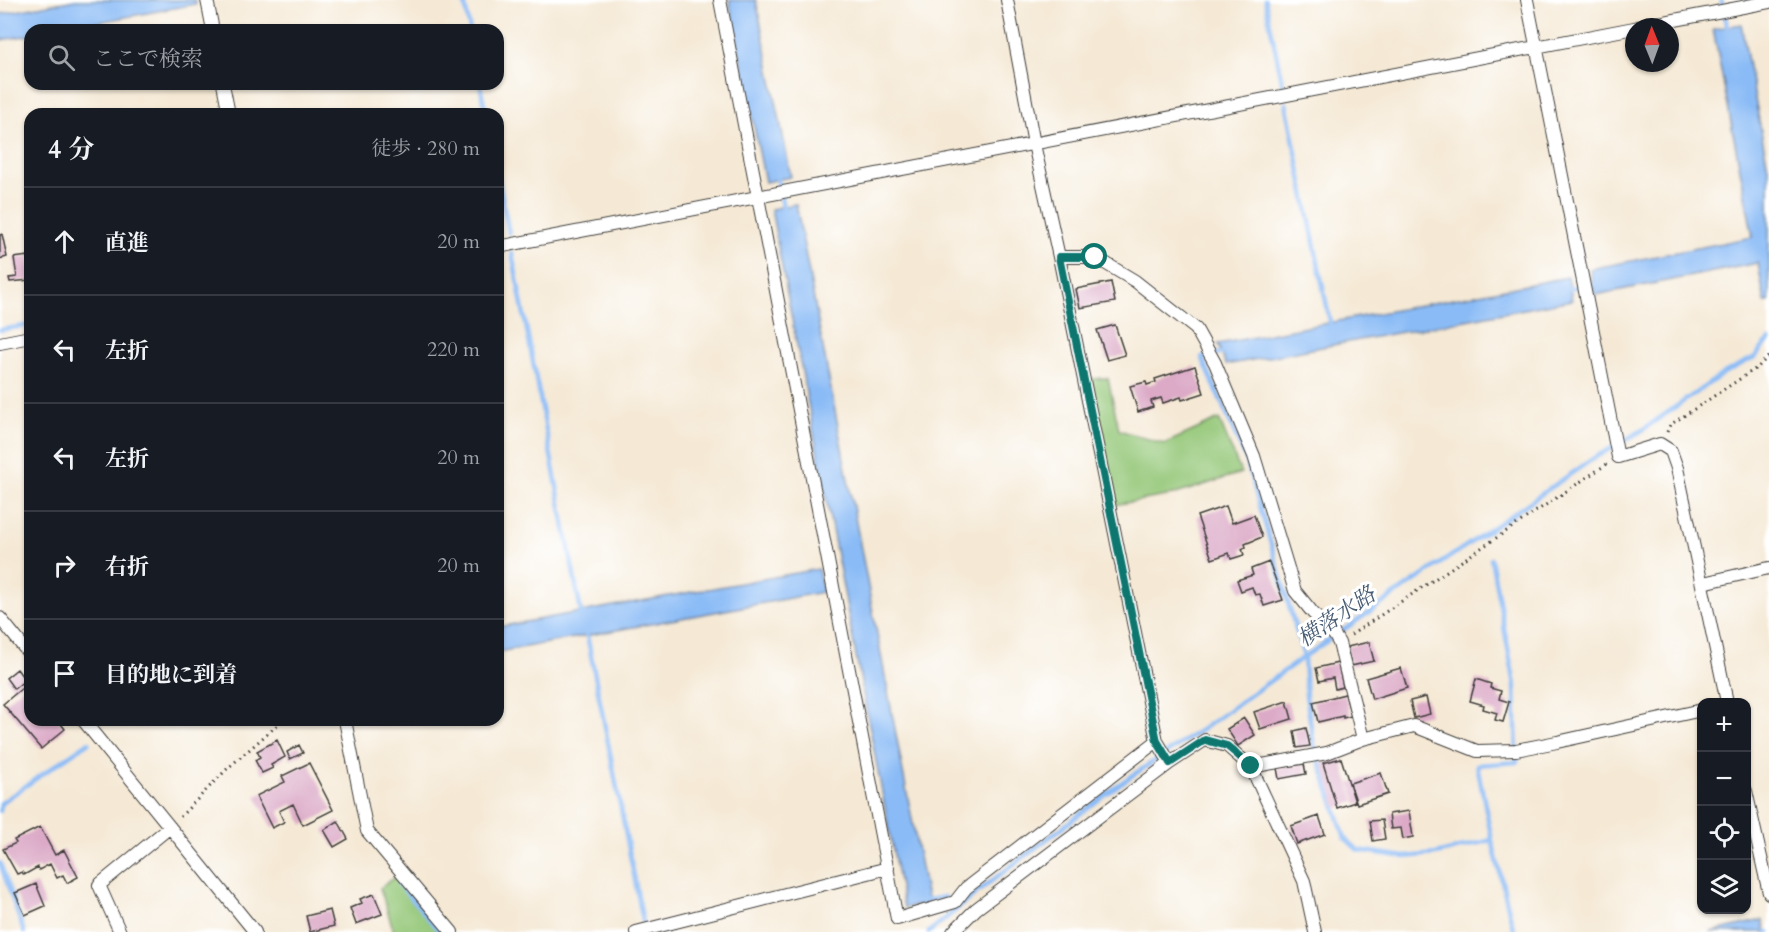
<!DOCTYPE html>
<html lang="ja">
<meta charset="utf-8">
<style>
:root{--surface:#171b24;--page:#20242c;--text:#f1f3f6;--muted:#9ea1a6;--line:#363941}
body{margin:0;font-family:Cardo,"Noto Serif JP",serif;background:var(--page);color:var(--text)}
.controls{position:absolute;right:18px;bottom:18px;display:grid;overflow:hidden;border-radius:12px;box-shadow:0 2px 4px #0004}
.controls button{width:54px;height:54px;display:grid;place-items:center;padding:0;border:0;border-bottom:2px solid var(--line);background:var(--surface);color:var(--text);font:30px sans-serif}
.compass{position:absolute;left:1625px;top:18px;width:54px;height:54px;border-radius:50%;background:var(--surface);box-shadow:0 2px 4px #0004;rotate:359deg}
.stop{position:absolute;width:18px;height:18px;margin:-14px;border:4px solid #0f766e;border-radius:50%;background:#fff}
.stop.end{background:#0f766e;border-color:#fff;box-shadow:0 2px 6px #0008}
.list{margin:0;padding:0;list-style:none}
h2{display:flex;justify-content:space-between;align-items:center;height:78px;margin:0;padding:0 24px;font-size:26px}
h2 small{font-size:20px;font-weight:400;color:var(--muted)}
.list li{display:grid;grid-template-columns:39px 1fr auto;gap:18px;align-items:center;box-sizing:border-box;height:108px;padding:0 24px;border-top:2px solid var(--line)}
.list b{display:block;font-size:22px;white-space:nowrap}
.list em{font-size:20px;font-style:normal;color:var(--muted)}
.icon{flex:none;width:33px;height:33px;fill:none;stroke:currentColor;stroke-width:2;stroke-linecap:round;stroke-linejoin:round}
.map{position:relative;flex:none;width:1769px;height:932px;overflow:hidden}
.search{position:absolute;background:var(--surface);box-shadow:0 2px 4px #0004;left:24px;top:24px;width:480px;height:66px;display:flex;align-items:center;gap:15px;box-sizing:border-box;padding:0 21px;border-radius:18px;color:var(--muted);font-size:22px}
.panel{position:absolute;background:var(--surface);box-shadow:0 2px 4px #0004;left:24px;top:108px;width:480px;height:618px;border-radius:18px}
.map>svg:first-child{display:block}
.green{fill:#94c778;stroke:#58724a;stroke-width:1.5}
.water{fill:#8abbf6;stroke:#536c89;stroke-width:1.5}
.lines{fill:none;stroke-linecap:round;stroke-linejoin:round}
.stream{stroke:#8abbf6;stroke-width:4.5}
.building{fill:#dcaac7}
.minor-casing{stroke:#3d3b38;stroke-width:14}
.path{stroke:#3d3b38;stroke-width:3;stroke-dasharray:1.5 4.5;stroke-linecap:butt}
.minor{stroke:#fff;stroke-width:12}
.route{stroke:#0f766e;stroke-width:8}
.labels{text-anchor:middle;stroke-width:6;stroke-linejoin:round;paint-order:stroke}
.water-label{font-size:22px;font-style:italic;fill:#485c73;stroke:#fff}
</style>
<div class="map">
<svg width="1769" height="932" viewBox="0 0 1769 932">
<rect width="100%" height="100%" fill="#fff"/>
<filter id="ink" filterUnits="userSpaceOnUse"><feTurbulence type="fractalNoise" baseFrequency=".0167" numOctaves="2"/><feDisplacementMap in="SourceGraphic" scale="12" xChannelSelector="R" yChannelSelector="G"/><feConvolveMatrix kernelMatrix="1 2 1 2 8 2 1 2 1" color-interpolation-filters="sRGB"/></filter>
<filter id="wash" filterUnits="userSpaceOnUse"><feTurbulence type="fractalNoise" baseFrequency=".008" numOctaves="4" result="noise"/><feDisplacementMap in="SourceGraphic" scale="24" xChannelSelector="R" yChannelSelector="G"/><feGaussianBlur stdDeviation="1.35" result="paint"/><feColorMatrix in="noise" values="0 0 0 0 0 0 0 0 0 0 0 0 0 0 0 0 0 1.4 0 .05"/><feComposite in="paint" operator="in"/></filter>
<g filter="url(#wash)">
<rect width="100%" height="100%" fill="#f5e9d5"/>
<path class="green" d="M1108 378 1119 430 1164 444 1219 419 1241 473 1173 495 1114 505 1089 379Z
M397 876 444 932H394L380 888Z"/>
<path class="water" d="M75 0H195L196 4 56 30H30V35L0 40V14Z
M729 0H756L791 177 765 182Z
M1741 24 1769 173V302L1765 303 1758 263 1595 295 1590 269 1753 237 1713 29Z
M796 204 928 904 904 908 771 209Z
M1568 277 1572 300 1226 365 1218 344Z
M818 569 823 592 498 652V627Z
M1763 920 1766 932H1710Z"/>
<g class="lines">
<path class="stream" d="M464 0 470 30
M1265 0 1283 86
M1721 0 1728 29
M480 84 486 114
M1286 103 1330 322
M777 176 784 212
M498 177 509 233
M512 253 581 612
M1565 289 1599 283
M0 330 30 325
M1227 352 1202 357 1246 459 1304 657 1306 696 1314 745 1345 838 1358 850 1405 857 1436 854 1492 840 1514 932
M1491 559 1515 685 1517 762 1477 765 1492 840
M587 635 644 927
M0 811 1 803 89 742
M0 863 24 932
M399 884 440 932
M928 900 945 897
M929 932 985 886 1121 783 1201 730 1304 657 1594 458 1641 431 1724 373 1755 357 1769 340
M1767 932H1769"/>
</g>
<g id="blocks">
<path class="building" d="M2 234 7 257 0 259V235Z
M28 256 30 280 10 282 9 278 17 277 14 258Z
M1111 282 1115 302 1080 308 1076 289Z
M1115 325 1125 355 1107 360 1097 330Z
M1195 366 1204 393 1182 400 1181 397 1163 403 1161 398 1151 401 1153 407 1138 412 1130 386 1146 382 1147 385 1156 382 1155 379Z
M1226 506 1232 523 1254 515 1262 537 1245 544 1246 547 1242 549 1244 555 1231 559 1229 553 1212 559 1197 516Z
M1269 562 1283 600 1264 606 1260 594 1255 595 1252 587 1241 591 1237 580 1253 575 1251 569Z
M1369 642 1374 661 1351 666 1347 647Z
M1338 663 1343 687 1335 689 1333 678 1319 681 1316 668Z
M1401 668 1407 688 1372 699 1366 678Z
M17 669 25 680 14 689 6 678Z
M1476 679 1491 684 1490 688 1501 691 1499 699 1509 702 1503 722 1495 720 1497 713 1483 709 1484 705 1470 701Z
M28 683 30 686V720H58L65 729 41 749 3 704Z
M1345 694 1351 716 1343 718V716L1318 722 1313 702Z
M1426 697 1430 714 1414 718 1410 701Z
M1287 701 1292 719 1260 729 1254 712Z
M1244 718 1255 735 1238 746 1227 729Z
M1306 728 1310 746 1297 748 1294 731Z
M277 740 285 757 271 765 273 768 262 773 255 760 260 757 257 751Z
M299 745 303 753 290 759 287 752Z
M1341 758 1355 802 1337 808 1323 763Z
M309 763 333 810 303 825 293 804 279 811 284 822 272 828 256 796 285 782 282 776Z
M1304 764 1306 774 1279 779 1277 768Z
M1381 773 1388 794 1357 804 1350 783Z
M1409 811 1413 837 1403 839 1401 828 1391 829 1389 814Z
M1319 816 1325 834 1297 844 1291 826Z
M1382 820 1385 839 1373 841 1370 821Z
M338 821 348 839 334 847 324 830Z
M40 827 55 855 64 850 78 877 67 883 63 875 57 878 50 864 39 870 38 867 24 875 22 872 17 874 3 849 16 843 14 840Z
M36 884 45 906 25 915 15 893Z
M374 894 382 914 356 924 350 908 362 903 360 899Z
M330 910 334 926 310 932 306 916Z"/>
</g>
</g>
<g filter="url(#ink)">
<use href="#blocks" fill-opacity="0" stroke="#3d3b38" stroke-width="1.5"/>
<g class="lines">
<g class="minor-casing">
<path id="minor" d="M207 0 213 30
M720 0 897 919 955 902 966 888 1157 741
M1007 0 1034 144 1059 257 1157 741 1170 763
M1527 0 1618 457 1660 444 1671 451 1677 468 1727 702
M1638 27 1769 2
M223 84 229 114
M498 247 1634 28
M1059 257H1095L1135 281 1196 329 1215 363 1254 456 1295 591 1313 613 1332 631 1339 643 1363 739
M0 343 30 337
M1703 583 1769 568
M0 618 30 655
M83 720 255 932
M345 720 367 831 452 932
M1251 767 1327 753 1363 739 1414 726 1477 751 1516 750 1557 742 1702 710
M1746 791 1769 893
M120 932 99 885 170 827
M636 932 888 868
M953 932 976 909 1170 763 1205 740 1227 746 1251 767 1304 881 1315 932"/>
</g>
<path class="path" d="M1667 432 1670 425 1758 367 1769 356
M1351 635 1607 464
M180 817 227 769 283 720"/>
<use href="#minor" class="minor"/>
</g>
</g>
<g class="lines" filter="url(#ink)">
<path class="route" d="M1095 257H1059L1157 741 1170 763 1205 740 1227 746 1251 766"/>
</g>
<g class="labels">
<g class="water-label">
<text transform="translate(1336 616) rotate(-34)" y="8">横落水路</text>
</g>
</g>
</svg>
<div class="controls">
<button>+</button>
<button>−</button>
<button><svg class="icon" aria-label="locate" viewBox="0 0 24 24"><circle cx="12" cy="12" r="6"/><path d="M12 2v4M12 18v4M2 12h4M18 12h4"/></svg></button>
<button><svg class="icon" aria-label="layers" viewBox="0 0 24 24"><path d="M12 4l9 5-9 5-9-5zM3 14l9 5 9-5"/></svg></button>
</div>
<svg class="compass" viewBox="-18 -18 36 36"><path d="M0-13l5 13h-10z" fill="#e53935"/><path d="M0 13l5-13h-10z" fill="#9ea1a6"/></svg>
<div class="stop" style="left:1095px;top:257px"></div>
<div class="stop end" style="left:1251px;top:766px"></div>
<div class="search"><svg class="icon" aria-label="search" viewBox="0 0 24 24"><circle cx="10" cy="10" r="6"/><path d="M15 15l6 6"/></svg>ここで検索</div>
<section class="panel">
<h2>4 分<small>徒歩 · 280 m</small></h2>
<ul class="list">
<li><svg class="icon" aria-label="ahead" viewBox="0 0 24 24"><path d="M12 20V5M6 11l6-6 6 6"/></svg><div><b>直進</b></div><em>20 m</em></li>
<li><svg class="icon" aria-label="left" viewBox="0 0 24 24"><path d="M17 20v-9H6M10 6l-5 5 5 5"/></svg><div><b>左折</b></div><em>220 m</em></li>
<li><svg class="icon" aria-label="left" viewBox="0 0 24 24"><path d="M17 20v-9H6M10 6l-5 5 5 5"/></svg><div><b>左折</b></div><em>20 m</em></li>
<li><svg class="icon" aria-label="right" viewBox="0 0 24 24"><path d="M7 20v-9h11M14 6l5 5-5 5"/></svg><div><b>右折</b></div><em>20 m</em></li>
<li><svg class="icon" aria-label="arrive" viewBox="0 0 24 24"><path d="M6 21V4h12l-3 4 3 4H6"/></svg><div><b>目的地に到着</b></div></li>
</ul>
</section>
</div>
